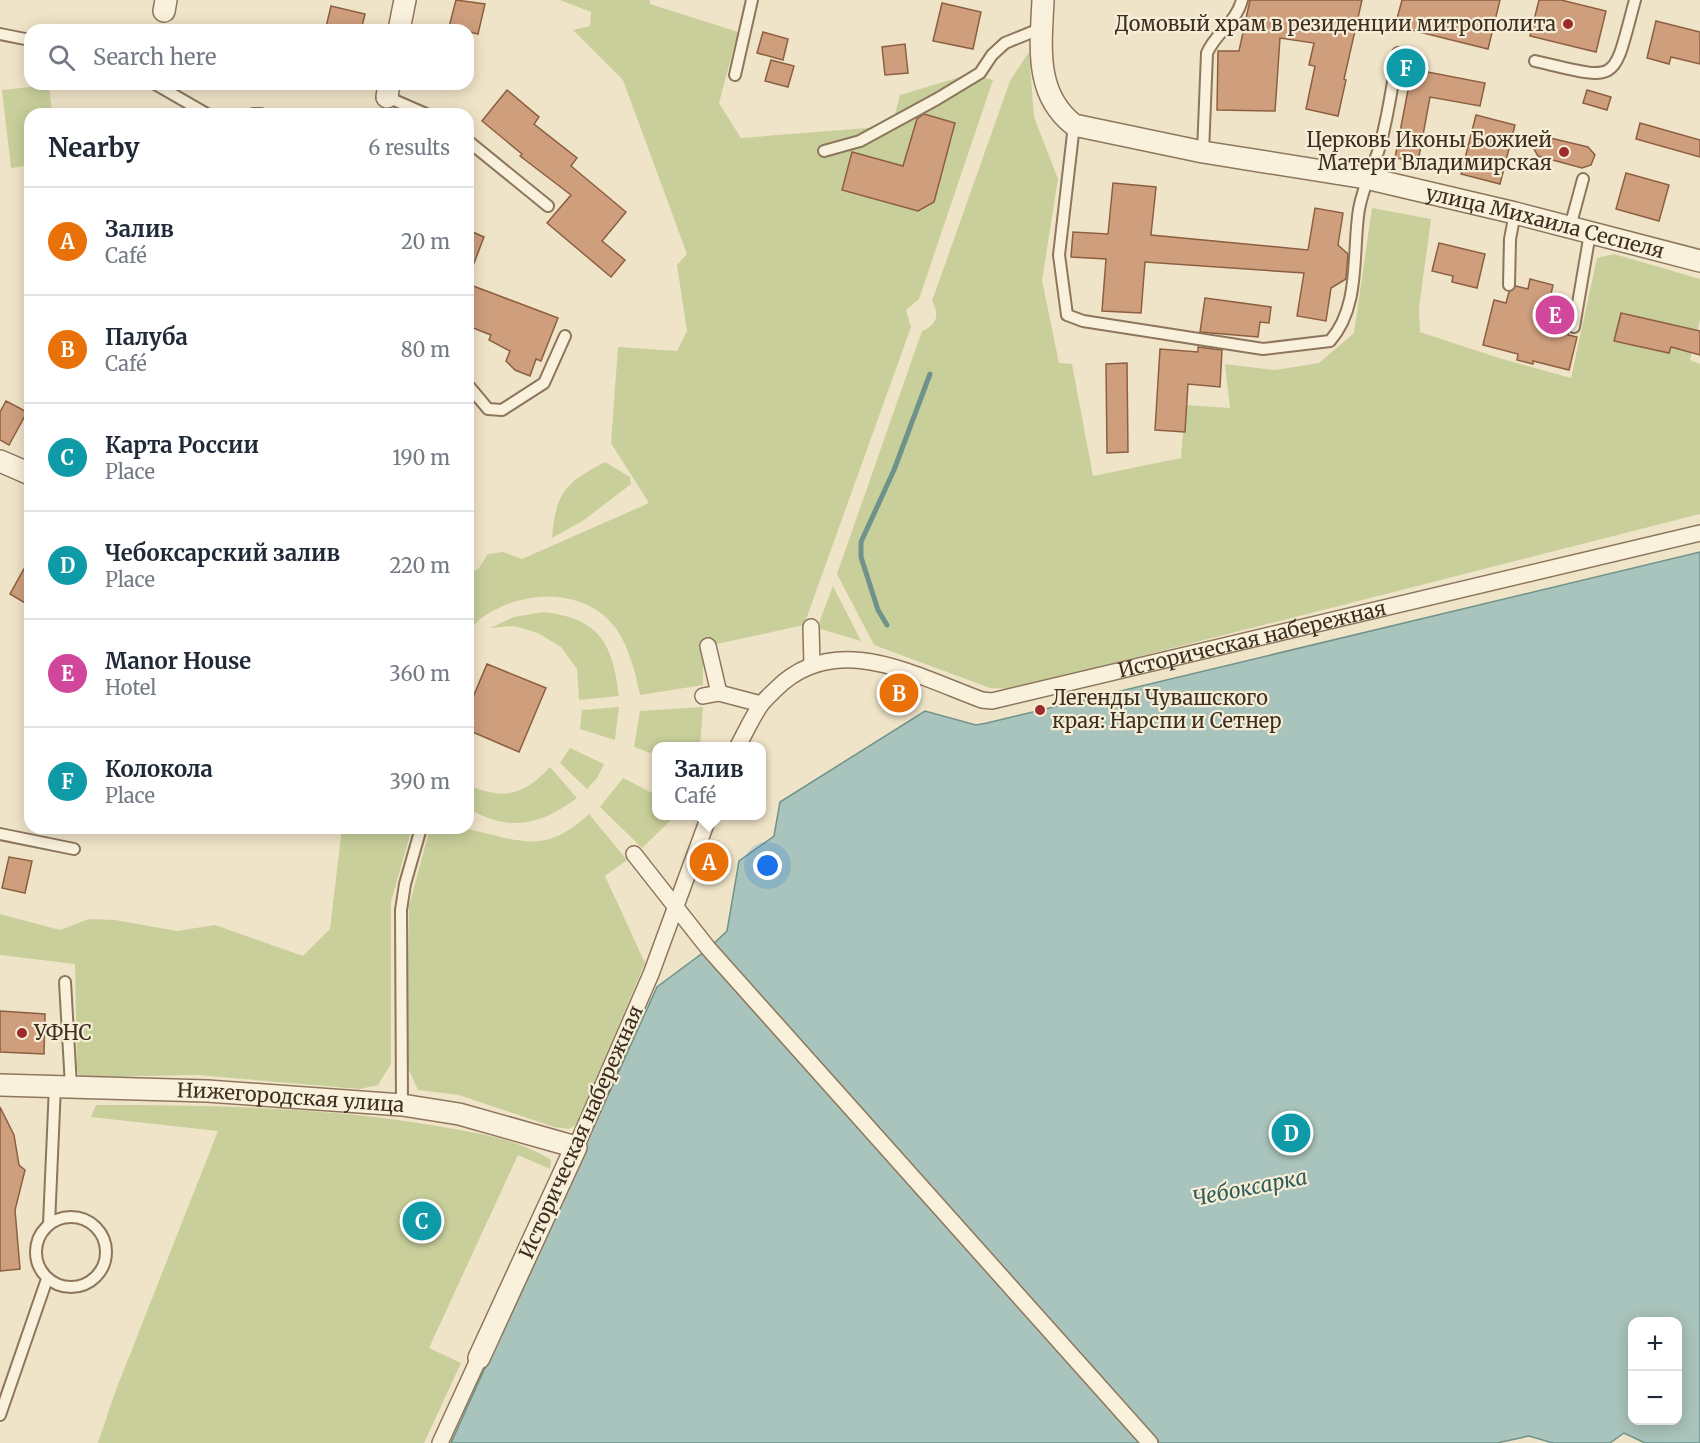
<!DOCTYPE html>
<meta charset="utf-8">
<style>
:root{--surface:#fff;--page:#f6f6f7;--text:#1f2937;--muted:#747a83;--line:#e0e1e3;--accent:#9e2a2b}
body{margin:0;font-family:Merriweather,serif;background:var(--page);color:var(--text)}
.controls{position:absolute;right:18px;bottom:18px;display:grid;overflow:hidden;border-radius:12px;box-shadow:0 3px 15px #0003}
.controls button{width:54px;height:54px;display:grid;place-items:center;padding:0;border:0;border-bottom:2px solid var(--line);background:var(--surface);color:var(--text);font:30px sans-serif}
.you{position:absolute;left:768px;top:866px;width:21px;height:21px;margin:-15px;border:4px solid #fff;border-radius:50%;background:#1a73e8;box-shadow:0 0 0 9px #1a73e833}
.badge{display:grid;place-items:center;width:39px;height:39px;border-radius:50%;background:var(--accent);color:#fff;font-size:20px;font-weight:700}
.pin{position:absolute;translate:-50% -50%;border:3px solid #fff;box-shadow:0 2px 6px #0006}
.popup{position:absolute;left:652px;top:742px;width:114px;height:78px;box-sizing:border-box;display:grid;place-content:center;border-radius:12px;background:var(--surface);filter:drop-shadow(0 2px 4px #0005);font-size:20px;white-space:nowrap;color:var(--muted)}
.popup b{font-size:22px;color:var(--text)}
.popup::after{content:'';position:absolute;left:50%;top:100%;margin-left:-12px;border:12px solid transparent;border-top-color:var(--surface)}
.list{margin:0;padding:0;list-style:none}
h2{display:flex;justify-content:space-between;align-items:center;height:78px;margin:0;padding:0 24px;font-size:26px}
h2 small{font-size:20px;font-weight:400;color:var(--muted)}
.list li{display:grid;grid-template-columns:39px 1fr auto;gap:18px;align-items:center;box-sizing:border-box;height:108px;padding:0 24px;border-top:2px solid var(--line)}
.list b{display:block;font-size:22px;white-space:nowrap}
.list p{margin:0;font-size:20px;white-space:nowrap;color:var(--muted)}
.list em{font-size:20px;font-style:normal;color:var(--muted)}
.icon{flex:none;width:33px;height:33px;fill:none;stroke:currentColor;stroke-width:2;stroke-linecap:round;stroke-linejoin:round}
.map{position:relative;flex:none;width:1700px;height:1443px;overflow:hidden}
.search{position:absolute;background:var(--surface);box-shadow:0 3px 15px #0003;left:24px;top:24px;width:450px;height:66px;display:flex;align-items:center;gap:15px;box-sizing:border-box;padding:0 21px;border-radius:18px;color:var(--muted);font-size:22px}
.panel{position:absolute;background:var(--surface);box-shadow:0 3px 15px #0003;left:24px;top:108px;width:450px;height:726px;border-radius:18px}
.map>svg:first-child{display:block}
.green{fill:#c9cf9b}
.water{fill:#a9c4bc;stroke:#6f938a;stroke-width:1.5;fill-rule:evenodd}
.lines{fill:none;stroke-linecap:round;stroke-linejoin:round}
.stream{stroke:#6f938a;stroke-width:5}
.building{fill:#cf9f7d;stroke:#8d5f41;stroke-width:1.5}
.service-casing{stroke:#8d765c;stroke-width:14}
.pedestrian-casing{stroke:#8d765c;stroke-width:18}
.minor-casing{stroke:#8d765c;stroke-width:24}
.service{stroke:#faf1dc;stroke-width:10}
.pedestrian{stroke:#faf1dc;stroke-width:15}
.minor{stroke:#faf1dc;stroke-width:21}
.poi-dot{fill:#9e2a2b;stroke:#f7eed8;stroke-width:2}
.labels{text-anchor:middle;stroke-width:4.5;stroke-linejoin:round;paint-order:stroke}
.poi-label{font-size:20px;fill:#3d2e20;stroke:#f7eed8;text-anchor:end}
.street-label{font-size:20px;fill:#3d2e20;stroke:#f7eed8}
.water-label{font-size:21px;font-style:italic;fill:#2f5d5a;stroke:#f7eed8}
</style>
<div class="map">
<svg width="1700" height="1443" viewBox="0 0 1700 1443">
<rect width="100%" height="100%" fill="#f0e4c8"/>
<path class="green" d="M560 0H650V4L738 32 719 103 741 138 892 126 900 95 970 74 993 80 919 299 906 310 911 327 804 625 703 647V685L640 695C635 672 630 650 617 630 589 589 529 589 489 613 481 617 474 625 468 631V575L479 568 488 554 503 552 522 559 649 503 611 443 618 347 677 351 687 331 677 265 687 254 623 80 573 30 590 26 591 12Z
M1029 52 1034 117 1058 179 1042 280 1059 363 1072 364 1093 476 1181 458 1185 405 1230 408 1225 364 1275 370 1319 363 1354 333 1372 208 1431 219 1419 308 1420 332 1499 358 1571 378 1597 258 1614 254 1700 279V320L1690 360 1700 364V514L1012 689 990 688 874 645 837 574 922 331C937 325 940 315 932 301L1010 81Z
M49 85 52 114H30V165L11 168 2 90Z
M605 462 630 477 631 484 584 520 552 538C556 492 565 483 605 462Z
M833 586 861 641 817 628Z
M543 612C599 618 613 643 619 696L579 700 577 669 561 647 538 633 514 626 490 628 514 617Z
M619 707 615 740 580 729 582 710Z
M703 707 700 746H656V755L634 747 640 711Z
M570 748 604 764 597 778 587 789 560 763Z
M550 767 577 798C541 825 508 833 468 808V785C505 800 523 796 550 767Z
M623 778 656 795V816H675L642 848 600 807Z
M589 814 627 860 605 876 645 963 576 1125 569 1129 554 1127 459 1095 418 1090 406 1064 409 906 430 828C441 828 456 826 467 829 520 840 544 856 589 814Z
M342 828H412L391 902V1064L378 1085 360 1089 197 1075 87 1077 79 1075 77 1068 75 964 0 955V914L60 930 89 919 115 920 177 931 215 925 303 956 330 929Z
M96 1105C211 1105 329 1107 443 1127 482 1134 517 1139 551 1160L550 1169 518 1155 429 1348 461 1363 424 1443H98L114 1395 218 1131 91 1117Z"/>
<path class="water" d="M1700 552V1443H1645L1624 1433 1610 1443H1553L1529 1436 1497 1443H1159L712 945 727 931 739 861 774 836 780 802 925 711 976 725 987 723ZM1632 1322H1678V1420H1632Z
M704 952 1141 1443H451L657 987Z"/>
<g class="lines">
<path class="stream" d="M887 625 878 610 861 557V542L894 470 930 374"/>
</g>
<path class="building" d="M456 0 485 4 478 34 449 27Z
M1250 0H1362L1344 79 1346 80 1338 116 1306 109 1315 66 1309 65 1314 43 1280 38 1275 111 1217 110 1218 51H1239Z
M1402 0H1500L1488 49 1395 26Z
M1539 0H1561L1606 11 1596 52 1530 36Z
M942 3 981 12 973 49 933 41Z
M331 6 365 14 361 30 326 27Z
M1656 21 1700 32V64L1671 57 1669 64 1647 58Z
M763 32 788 39 783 60 757 53Z
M905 44 908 73 885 75 882 47Z
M771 60 794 66 788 87 765 81Z
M1412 69 1485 83 1480 106 1430 97 1418 162 1395 158Z
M507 90 539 117 534 124 577 158 571 166 626 212 602 241 625 260 611 277 547 223 571 195 520 156 522 154 482 121Z
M1587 90 1611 97 1607 110 1583 103Z
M924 114 955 123 934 202 918 211 842 190 852 152 903 166 917 119Z
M1476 115 1515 125 1500 184 1461 174Z
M1640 123 1700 140V157L1636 139Z
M1542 136 1588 147 1595 155 1591 165 1582 168 1538 156 1531 144Z
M1626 173 1669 185 1659 221 1616 209Z
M1113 183 1156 187 1151 235 1308 250 1315 208 1343 213 1338 245 1348 254 1346 279 1331 288 1326 321 1297 316 1304 273 1145 262 1141 313 1102 311 1106 259 1071 257 1073 232 1108 234Z
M468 230 484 237 469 276H468Z
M1439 243 1485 254 1477 288 1452 282 1453 276 1432 271Z
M1530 279 1553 285 1551 294 1557 295 1556 299 1571 303 1568 335 1577 337 1569 370 1533 361V364L1517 360 1518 354 1483 345 1494 300 1506 303 1509 292 1516 286 1528 289Z
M468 284 558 318 541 361 536 359 530 376 515 370 506 361 510 351 489 340 491 335 468 326Z
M1205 298 1271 307 1269 323 1260 322 1258 337 1200 332Z
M1621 313 1700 331V355L1671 347 1669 353 1614 341Z
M1198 347 1222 350 1220 387 1188 384 1185 432 1155 430 1160 349 1198 352Z
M1127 363 1128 452 1107 453 1106 364Z
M6 401 27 412 9 445 0 440V412Z
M30 558V606L10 594Z
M487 664 546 688 519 752 468 730V709Z
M9 857 32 861 25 893 2 888Z
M0 1011 45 1014 44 1054 0 1052Z
M0 1107 14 1135 19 1165 25 1170 15 1210 20 1269 0 1271Z"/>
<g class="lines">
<g class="service-casing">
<path id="service" d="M0 34 30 40
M1535 61C1621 81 1612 85 1635 0
M735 75 752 0
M155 84 207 114
M387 97 426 114
M253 114H261
M1074 125 1059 255 1067 315 1083 321 1263 349 1330 341C1361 306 1352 252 1359 209 1363 188 1371 171 1378 152 1388 120 1392 85 1398 53
M468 141 548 206
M824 151 860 141 937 99 980 73 992 55 1005 43 1042 28
M1203 152 1207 53C1216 32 1236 23 1242 0
M1570 227 1583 179
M1509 285 1510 239 1515 213
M1574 327 1590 233
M468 385 488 409 502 410 544 383 565 336
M0 834 74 849
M65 982 71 1086
M402 1105 401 910 405 884 421 828
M36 1252a35 35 0 1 1 70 0a35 35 0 1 1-70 0Z
M49 1224 55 1086
M0 1415 47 1279"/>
</g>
<g class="pedestrian-casing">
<g id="pedestrian">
<path d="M811 627 812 665"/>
<path d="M708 646 719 693"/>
<path d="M703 696 719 693 761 704"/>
<path id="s1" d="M738 746C745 733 752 718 760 706 764 700 771 694 776 689 836 629 916 676 982 700L992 701 1700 533"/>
<path d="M634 854 708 948 1150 1443"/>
<path d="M576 1147 651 974 709 816"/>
<path d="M440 1443 479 1358"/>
</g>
</g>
<g class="minor-casing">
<g id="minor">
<path id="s2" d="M1043 0C1041 46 1034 94 1074 125L1203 152 1366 178 1515 213 1700 261"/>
<path d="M164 11 166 0"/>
<path d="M399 30 405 0"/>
<path d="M387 97 389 84"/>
<path d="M0 461 30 474"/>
<path id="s3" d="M0 1085 207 1091 402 1105 459 1114 576 1147 479 1358"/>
</g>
</g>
<use href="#service" class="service"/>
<use href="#pedestrian" class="pedestrian"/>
<use href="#minor" class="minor"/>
</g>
<g class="poi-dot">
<circle cx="1568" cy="24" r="6"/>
<circle cx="1564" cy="152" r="6"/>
<circle cx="1040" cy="710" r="6"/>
<circle cx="22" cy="1033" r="6"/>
</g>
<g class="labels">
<g class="poi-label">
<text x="1556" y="31">Домовый храм в резиденции митрополита</text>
<text x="1552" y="147">Церковь Иконы Божией<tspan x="1552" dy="23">Матери Владимирская</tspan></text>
<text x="1052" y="705" text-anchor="start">Легенды Чувашского<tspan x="1052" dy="23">края: Нарспи и Сетнер</tspan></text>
<text x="34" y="1040" text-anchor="start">УФНС</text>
</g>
<g class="street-label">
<text dy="7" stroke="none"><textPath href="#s2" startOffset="616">улица Михаила Сеспеля</textPath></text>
<text dy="7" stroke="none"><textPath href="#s1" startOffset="567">Историческая набережная</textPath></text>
<text dy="7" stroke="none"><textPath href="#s3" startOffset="291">Нижегородская улица</textPath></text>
<text transform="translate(581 1132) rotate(-66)" y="7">Историческая набережная</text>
</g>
<g class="water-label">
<text transform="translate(1250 1188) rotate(-11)" y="7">Чебоксарка</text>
</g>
</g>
</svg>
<div class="controls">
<button>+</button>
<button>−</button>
</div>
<div class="you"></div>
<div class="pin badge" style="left:709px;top:862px;background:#e8710a">A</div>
<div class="popup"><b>Залив</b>Café</div>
<div class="pin badge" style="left:899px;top:693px;background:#e8710a">B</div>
<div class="pin badge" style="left:422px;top:1221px;background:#0f9aa8">C</div>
<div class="pin badge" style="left:1291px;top:1133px;background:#0f9aa8">D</div>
<div class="pin badge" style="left:1555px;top:315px;background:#d1479c">E</div>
<div class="pin badge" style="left:1406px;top:68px;background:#0f9aa8">F</div>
<div class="search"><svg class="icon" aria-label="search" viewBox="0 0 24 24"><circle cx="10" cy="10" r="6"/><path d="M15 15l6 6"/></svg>Search here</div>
<section class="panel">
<h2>Nearby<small>6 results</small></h2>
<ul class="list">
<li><span class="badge" style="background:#e8710a">A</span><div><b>Залив</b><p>Café</p></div><em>20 m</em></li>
<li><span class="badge" style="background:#e8710a">B</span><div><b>Палуба</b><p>Café</p></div><em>80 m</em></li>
<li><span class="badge" style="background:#0f9aa8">C</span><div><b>Карта России</b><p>Place</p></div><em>190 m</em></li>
<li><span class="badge" style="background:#0f9aa8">D</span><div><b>Чебоксарский залив</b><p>Place</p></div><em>220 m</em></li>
<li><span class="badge" style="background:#d1479c">E</span><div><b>Manor House</b><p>Hotel</p></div><em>360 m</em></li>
<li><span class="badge" style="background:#0f9aa8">F</span><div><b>Колокола</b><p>Place</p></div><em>390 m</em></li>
</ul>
</section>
</div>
